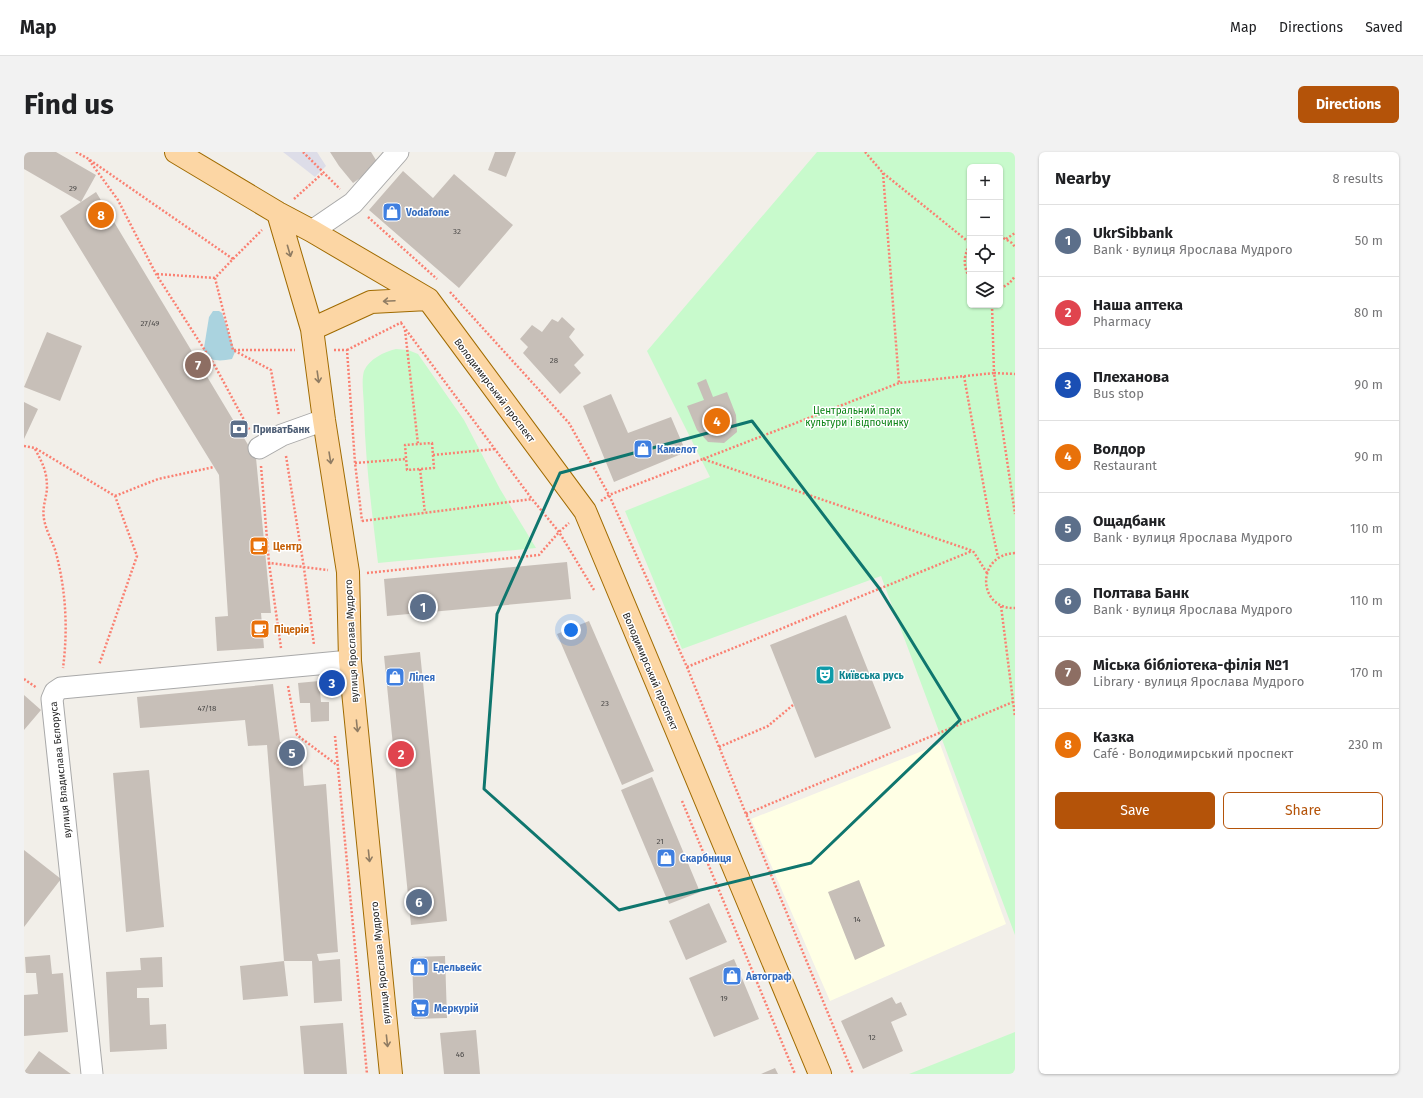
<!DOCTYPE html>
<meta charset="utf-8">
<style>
:root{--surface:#fff;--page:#f2f2f2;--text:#202124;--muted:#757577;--line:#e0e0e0;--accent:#b45309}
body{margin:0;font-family:"Fira Sans",sans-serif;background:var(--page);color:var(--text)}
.controls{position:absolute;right:12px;top:12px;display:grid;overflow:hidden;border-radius:6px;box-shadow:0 1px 3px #0004}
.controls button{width:36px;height:36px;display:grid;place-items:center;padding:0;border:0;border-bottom:1px solid var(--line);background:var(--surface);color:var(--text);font:20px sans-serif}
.you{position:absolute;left:547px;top:478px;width:14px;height:14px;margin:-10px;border:3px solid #fff;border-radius:50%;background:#1a73e8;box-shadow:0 0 0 6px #1a73e833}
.badge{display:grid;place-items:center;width:26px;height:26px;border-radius:50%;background:var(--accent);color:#fff;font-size:13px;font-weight:700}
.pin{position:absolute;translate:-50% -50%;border:2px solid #fff;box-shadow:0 1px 4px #0006}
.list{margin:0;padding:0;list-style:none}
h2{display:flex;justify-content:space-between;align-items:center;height:52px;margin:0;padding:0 16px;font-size:17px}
h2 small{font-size:13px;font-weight:400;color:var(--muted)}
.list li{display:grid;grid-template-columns:26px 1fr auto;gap:12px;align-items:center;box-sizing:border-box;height:72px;padding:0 16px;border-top:1px solid var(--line)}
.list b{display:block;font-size:15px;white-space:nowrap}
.list p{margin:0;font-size:13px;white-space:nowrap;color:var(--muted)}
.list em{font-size:13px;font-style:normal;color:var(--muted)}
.actions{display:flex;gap:8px;padding:12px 16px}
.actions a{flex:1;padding:9px 0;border:1px solid var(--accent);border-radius:6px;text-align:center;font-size:14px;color:var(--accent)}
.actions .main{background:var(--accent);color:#fff}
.icon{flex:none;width:22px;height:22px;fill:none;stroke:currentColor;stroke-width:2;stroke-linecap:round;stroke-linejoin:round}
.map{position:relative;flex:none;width:991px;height:922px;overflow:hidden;border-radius:6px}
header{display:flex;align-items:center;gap:24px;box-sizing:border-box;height:56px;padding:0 20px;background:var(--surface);border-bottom:1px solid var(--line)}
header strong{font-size:19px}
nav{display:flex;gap:22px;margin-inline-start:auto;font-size:14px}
.intro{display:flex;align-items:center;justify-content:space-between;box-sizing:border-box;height:96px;padding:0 24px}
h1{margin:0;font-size:28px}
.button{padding:10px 18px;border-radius:6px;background:var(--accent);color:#fff;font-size:14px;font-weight:700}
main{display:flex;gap:24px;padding:0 24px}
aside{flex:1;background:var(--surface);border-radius:6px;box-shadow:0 1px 3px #0004}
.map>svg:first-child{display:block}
.education{fill:#ffffe5}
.park{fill:#c8facc;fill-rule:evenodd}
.plaza{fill:#dddde8}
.water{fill:#aad3df}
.building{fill:#c7bfb8}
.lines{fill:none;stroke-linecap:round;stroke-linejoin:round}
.minor-casing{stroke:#a9a9a9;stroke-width:23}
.major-casing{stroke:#a06b00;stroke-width:24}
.path{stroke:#fa8072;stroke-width:2.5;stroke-dasharray:2 2;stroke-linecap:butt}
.minor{stroke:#fff;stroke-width:21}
.major{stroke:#fcd6a4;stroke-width:22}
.oneway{stroke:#8f7c63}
.marked{fill:none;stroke:#0f766e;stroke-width:3;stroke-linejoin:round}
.labels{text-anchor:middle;stroke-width:3;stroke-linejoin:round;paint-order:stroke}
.number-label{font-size:8px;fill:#4b4948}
.shop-label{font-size:10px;font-weight:bold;fill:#366cbe;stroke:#fff;text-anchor:start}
.street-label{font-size:10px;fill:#222;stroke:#fff}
.park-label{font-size:10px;fill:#0c8416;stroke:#fff}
.service-label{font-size:10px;font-weight:bold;fill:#4e5e75;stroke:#fff;text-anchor:start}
.food-label{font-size:10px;font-weight:bold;fill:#c56008;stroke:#fff;text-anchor:start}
.culture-label{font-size:10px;font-weight:bold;fill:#0d838f;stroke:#fff;text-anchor:start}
</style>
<header>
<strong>Map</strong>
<nav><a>Map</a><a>Directions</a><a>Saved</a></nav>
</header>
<div class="intro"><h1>Find us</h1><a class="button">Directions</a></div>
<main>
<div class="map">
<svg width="991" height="922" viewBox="0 0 991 922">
<rect width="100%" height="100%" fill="#f2efe9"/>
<path class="education" d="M916 592 982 772 806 849 727 667Z"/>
<path class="park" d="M793 0H991V783L857 424 658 497 601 359 686 325 623 199ZM946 15H976V153H946Z
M372 197 384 198 394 202 440 268 476 337 512 396 354 411C348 360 341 308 340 256 340 246 337 229 340 219 345 207 360 200 372 197Z
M991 880V922H885Z"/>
<path class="plaza" d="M259 0H293L302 14 291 25Z"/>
<path class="water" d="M189 159H195L198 161 211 200 208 207C197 209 188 210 179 202L185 165Z"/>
<path class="building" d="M0 0H32L72 23 57 50 0 17Z
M306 0H347L355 13 329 31 315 14Z
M471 0H492L482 25 464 18Z
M379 19 409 46 430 22 489 73 435 136 345 58Z
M72 40 232 306 247 461H237L240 496 193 499 191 465 204 464 195 323 36 64Z
M538 165 551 177 545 185 560 203 550 213 557 221 536 242 499 201 504 195 496 187 508 173 518 180 528 167 534 170Z
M23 180 58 194 36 249 0 235Z
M682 227 689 245 703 240 712 263 713 280 700 291 684 290 673 278 663 254 680 248 673 231Z
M587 242 604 281 647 265 662 300 590 330 559 254Z
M0 250 14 257 0 287Z
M543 410 547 447 363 464 360 427Z
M822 463 867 576 791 606 746 493Z
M565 469 630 619 598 633 533 482Z
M396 500 423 769 387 773 360 504Z
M295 529 297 550H305V569L287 570 286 551H276L274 531Z
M249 532 256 590 277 592 280 634 302 632 314 800 293 802 295 809 316 807 318 849 290 851 288 809H260L243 593 224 594 221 568 116 576 113 545Z
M0 543 17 558 0 578Z
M125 618 140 775 102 780 89 621Z
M628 625 676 740 645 752 597 638Z
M0 698 37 727 0 775Z
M835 728 861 794 831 808 804 740Z
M685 751 703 790 662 808 645 769Z
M26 803 28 822 39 821 44 880 0 884V843L14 842 12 821H2L1 805Z
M421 804 423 866 390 867 388 805Z
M138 805 139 835 113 836V846H125L126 873 142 872 143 897 86 900 82 820 117 818 116 806Z
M710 807 735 867 690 885 665 826Z
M260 809 264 844 219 848 216 814Z
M868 845 872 852 877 850 883 863 867 870 879 899 839 917 817 869Z
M319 871 323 922H280L276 874Z
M452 878 456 922H420L416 881Z
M15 899 47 922H0V920Z
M751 916 754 922H737Z"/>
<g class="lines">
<g class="minor-casing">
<path id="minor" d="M288 79 329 51 374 0
M235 296 258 283 300 268
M68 922 28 547 31 540 37 536 326 509"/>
</g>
<g class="major-casing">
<path id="major" d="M152 0 254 61 288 79 404 147 561 359 796 922
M254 61 288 177 300 268 324 420 326 509 367 922
M288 177 347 150 404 147"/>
</g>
<path class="path" d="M52 0 63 6 209 107 191 126 209 198 247 218 255 263
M279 0 316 37
M841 0 859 21 946 91
M65 8 94 48 132 122 191 214 226 279
M859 21 875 231 970 221 991 362
M270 47 300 20
M344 65 413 127
M976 84 988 91 991 95
M982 87 991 81
M946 93C939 104 939 115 946 126
M209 107 238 78
M133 122 191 126
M976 136C983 134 987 130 991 124
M426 140 545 271 585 343 663 515 722 662 829 922
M968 153 970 221 991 222
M377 171 508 347 535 380 570 438
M381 178 394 292
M210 198H271
M310 198H323L331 311 338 369
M323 198 378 170
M940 224 965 364 974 405
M408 291 410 316 383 318 381 293Z
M0 294 11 296 91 344 113 404 75 513
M11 297C19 312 23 319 23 337 22 347 18 356 20 367 22 379 29 390 32 401 42 439 44 477 39 516
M409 303 471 297
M262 304 280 416 290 493
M679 307 875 231
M331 311 382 307
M237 314 245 411 304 418
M396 317 401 361
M91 344 134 327 190 315
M577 349 585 343 679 307 949 399 963 421
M338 369 508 347
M991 401C951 403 954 458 991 456
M245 411 257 496
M343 421 515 403 535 380 545 371
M977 454 991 565
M663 515 948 399
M0 527 13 536
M264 534 273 583 313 613
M311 584 343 922
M695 595 744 574 769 553
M658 649 771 922
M722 662 989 550"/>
<use href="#minor" class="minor"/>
<use href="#major" class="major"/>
</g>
<defs><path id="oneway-shaft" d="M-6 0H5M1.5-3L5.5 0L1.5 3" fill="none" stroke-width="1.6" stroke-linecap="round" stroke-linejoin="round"/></defs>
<g class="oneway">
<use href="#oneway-shaft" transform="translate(265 99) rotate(74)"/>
<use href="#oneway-shaft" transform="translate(365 149) rotate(177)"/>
<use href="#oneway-shaft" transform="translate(294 225) rotate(82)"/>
<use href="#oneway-shaft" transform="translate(306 306) rotate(81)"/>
<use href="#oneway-shaft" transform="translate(333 574) rotate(84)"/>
<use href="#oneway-shaft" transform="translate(345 704) rotate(84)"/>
<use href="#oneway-shaft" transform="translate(363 889) rotate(84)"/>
</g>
<path class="marked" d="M728 269 855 436 936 568 787 711 595 758 460 637 473 462 536 321Z"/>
<defs>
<g id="shop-square" transform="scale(1)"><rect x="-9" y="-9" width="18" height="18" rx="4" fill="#3f7fe0" stroke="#fff"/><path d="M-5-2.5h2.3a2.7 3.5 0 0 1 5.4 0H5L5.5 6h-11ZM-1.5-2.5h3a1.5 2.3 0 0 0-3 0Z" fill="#fff"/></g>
<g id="bank-square" transform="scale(1)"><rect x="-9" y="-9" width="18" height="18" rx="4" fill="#5c6f8a" stroke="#fff"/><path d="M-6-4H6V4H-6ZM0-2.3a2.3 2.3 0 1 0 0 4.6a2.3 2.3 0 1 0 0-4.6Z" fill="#fff"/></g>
<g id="cafe-square" transform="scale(1)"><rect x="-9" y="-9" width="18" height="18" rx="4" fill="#e8710a" stroke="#fff"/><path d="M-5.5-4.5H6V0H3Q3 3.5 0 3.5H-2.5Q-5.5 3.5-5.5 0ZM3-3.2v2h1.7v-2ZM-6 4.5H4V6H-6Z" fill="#fff"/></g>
<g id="theatre-square" transform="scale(1)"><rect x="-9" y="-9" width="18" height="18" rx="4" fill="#0f9aa8" stroke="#fff"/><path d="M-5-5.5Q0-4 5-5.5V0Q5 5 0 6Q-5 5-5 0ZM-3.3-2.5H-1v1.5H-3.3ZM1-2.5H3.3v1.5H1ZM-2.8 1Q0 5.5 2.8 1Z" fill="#fff"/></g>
<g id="supermarket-square" transform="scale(1)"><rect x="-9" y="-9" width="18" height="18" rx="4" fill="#3f7fe0" stroke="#fff"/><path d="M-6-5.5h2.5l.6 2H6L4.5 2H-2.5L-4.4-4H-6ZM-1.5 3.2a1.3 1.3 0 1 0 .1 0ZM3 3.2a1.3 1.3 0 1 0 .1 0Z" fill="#fff"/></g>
</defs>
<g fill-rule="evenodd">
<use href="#shop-square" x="368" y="60"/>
<use href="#bank-square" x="215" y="277"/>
<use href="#shop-square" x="619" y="297"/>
<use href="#cafe-square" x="235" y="394"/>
<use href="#cafe-square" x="236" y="477"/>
<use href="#theatre-square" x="801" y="523"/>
<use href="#shop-square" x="371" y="525"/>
<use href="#shop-square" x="642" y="706"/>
<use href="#shop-square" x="395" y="815"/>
<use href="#shop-square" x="708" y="824"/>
<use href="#supermarket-square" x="396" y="856"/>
</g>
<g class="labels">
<g class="number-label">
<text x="49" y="39">29</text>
<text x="433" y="82">32</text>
<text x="126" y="174">27/49</text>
<text x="530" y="211">28</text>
<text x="581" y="554">23</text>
<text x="183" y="559">47/18</text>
<text x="636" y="692">21</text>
<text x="833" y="770">14</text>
<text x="700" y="849">19</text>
<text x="848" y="888">12</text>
<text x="436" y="905">46</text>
</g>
<g class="shop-label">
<text x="382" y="64">Vodafone</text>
<text x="633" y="301">Камелот</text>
<text x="385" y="529">Лілея</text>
<text x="656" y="710">Скарбниця</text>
<text x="409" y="819">Едельвейс</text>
<text x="722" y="828">Автограф</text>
<text x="410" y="860">Меркурій</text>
</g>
<g class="street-label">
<text transform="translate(471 238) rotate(53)" y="4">Володимирський проспект</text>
<text transform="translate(327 489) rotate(-93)" y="4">вулиця Ярослава Мудрого</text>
<text transform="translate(627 519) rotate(67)" y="4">Володимирський проспект</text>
<text transform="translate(36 618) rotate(-96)" y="4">вулиця Владислава Бєлоруса</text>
<text transform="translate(356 811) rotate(-96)" y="4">вулиця Ярослава Мудрого</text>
</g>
<g class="park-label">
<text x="833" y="262">Центральний парк<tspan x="833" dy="12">культури і відпочинку</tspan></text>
</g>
<g class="service-label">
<text x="229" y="281">ПриватБанк</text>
</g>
<g class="food-label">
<text x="249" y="398">Центр</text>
<text x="250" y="481">Піцерія</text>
</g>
<g class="culture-label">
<text x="815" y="527">Київська русь</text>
</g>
</g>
</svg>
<div class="controls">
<button>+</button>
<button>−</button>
<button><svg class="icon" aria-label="locate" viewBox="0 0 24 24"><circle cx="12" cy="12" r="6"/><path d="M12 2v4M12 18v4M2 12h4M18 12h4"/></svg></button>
<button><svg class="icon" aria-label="layers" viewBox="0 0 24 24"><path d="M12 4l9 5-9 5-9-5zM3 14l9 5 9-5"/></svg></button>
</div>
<div class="you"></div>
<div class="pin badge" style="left:399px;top:455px;background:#5c6f8a">1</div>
<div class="pin badge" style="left:377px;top:602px;background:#e0444e">2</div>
<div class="pin badge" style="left:308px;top:531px;background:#1a4fb4">3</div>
<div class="pin badge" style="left:693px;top:269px;background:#e8710a">4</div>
<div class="pin badge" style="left:268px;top:601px;background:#5c6f8a">5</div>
<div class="pin badge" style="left:395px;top:750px;background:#5c6f8a">6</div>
<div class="pin badge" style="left:174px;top:213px;background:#8d6e63">7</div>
<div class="pin badge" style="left:77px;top:63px;background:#e8710a">8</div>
</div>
<aside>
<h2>Nearby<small>8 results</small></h2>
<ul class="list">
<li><span class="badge" style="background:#5c6f8a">1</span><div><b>UkrSibbank</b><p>Bank · вулиця Ярослава Мудрого</p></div><em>50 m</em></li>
<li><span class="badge" style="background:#e0444e">2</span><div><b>Наша аптека</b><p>Pharmacy</p></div><em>80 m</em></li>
<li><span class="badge" style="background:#1a4fb4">3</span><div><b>Плеханова</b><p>Bus stop</p></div><em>90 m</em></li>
<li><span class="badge" style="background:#e8710a">4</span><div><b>Волдор</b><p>Restaurant</p></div><em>90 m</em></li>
<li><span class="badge" style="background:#5c6f8a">5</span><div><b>Ощадбанк</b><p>Bank · вулиця Ярослава Мудрого</p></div><em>110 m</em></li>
<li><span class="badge" style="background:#5c6f8a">6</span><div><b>Полтава Банк</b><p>Bank · вулиця Ярослава Мудрого</p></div><em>110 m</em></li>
<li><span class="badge" style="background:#8d6e63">7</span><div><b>Міська бібліотека-філія №1</b><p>Library · вулиця Ярослава Мудрого</p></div><em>170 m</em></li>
<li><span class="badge" style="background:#e8710a">8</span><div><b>Казка</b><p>Café · Володимирський проспект</p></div><em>230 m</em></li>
</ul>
<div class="actions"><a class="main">Save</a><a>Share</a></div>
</aside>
</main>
